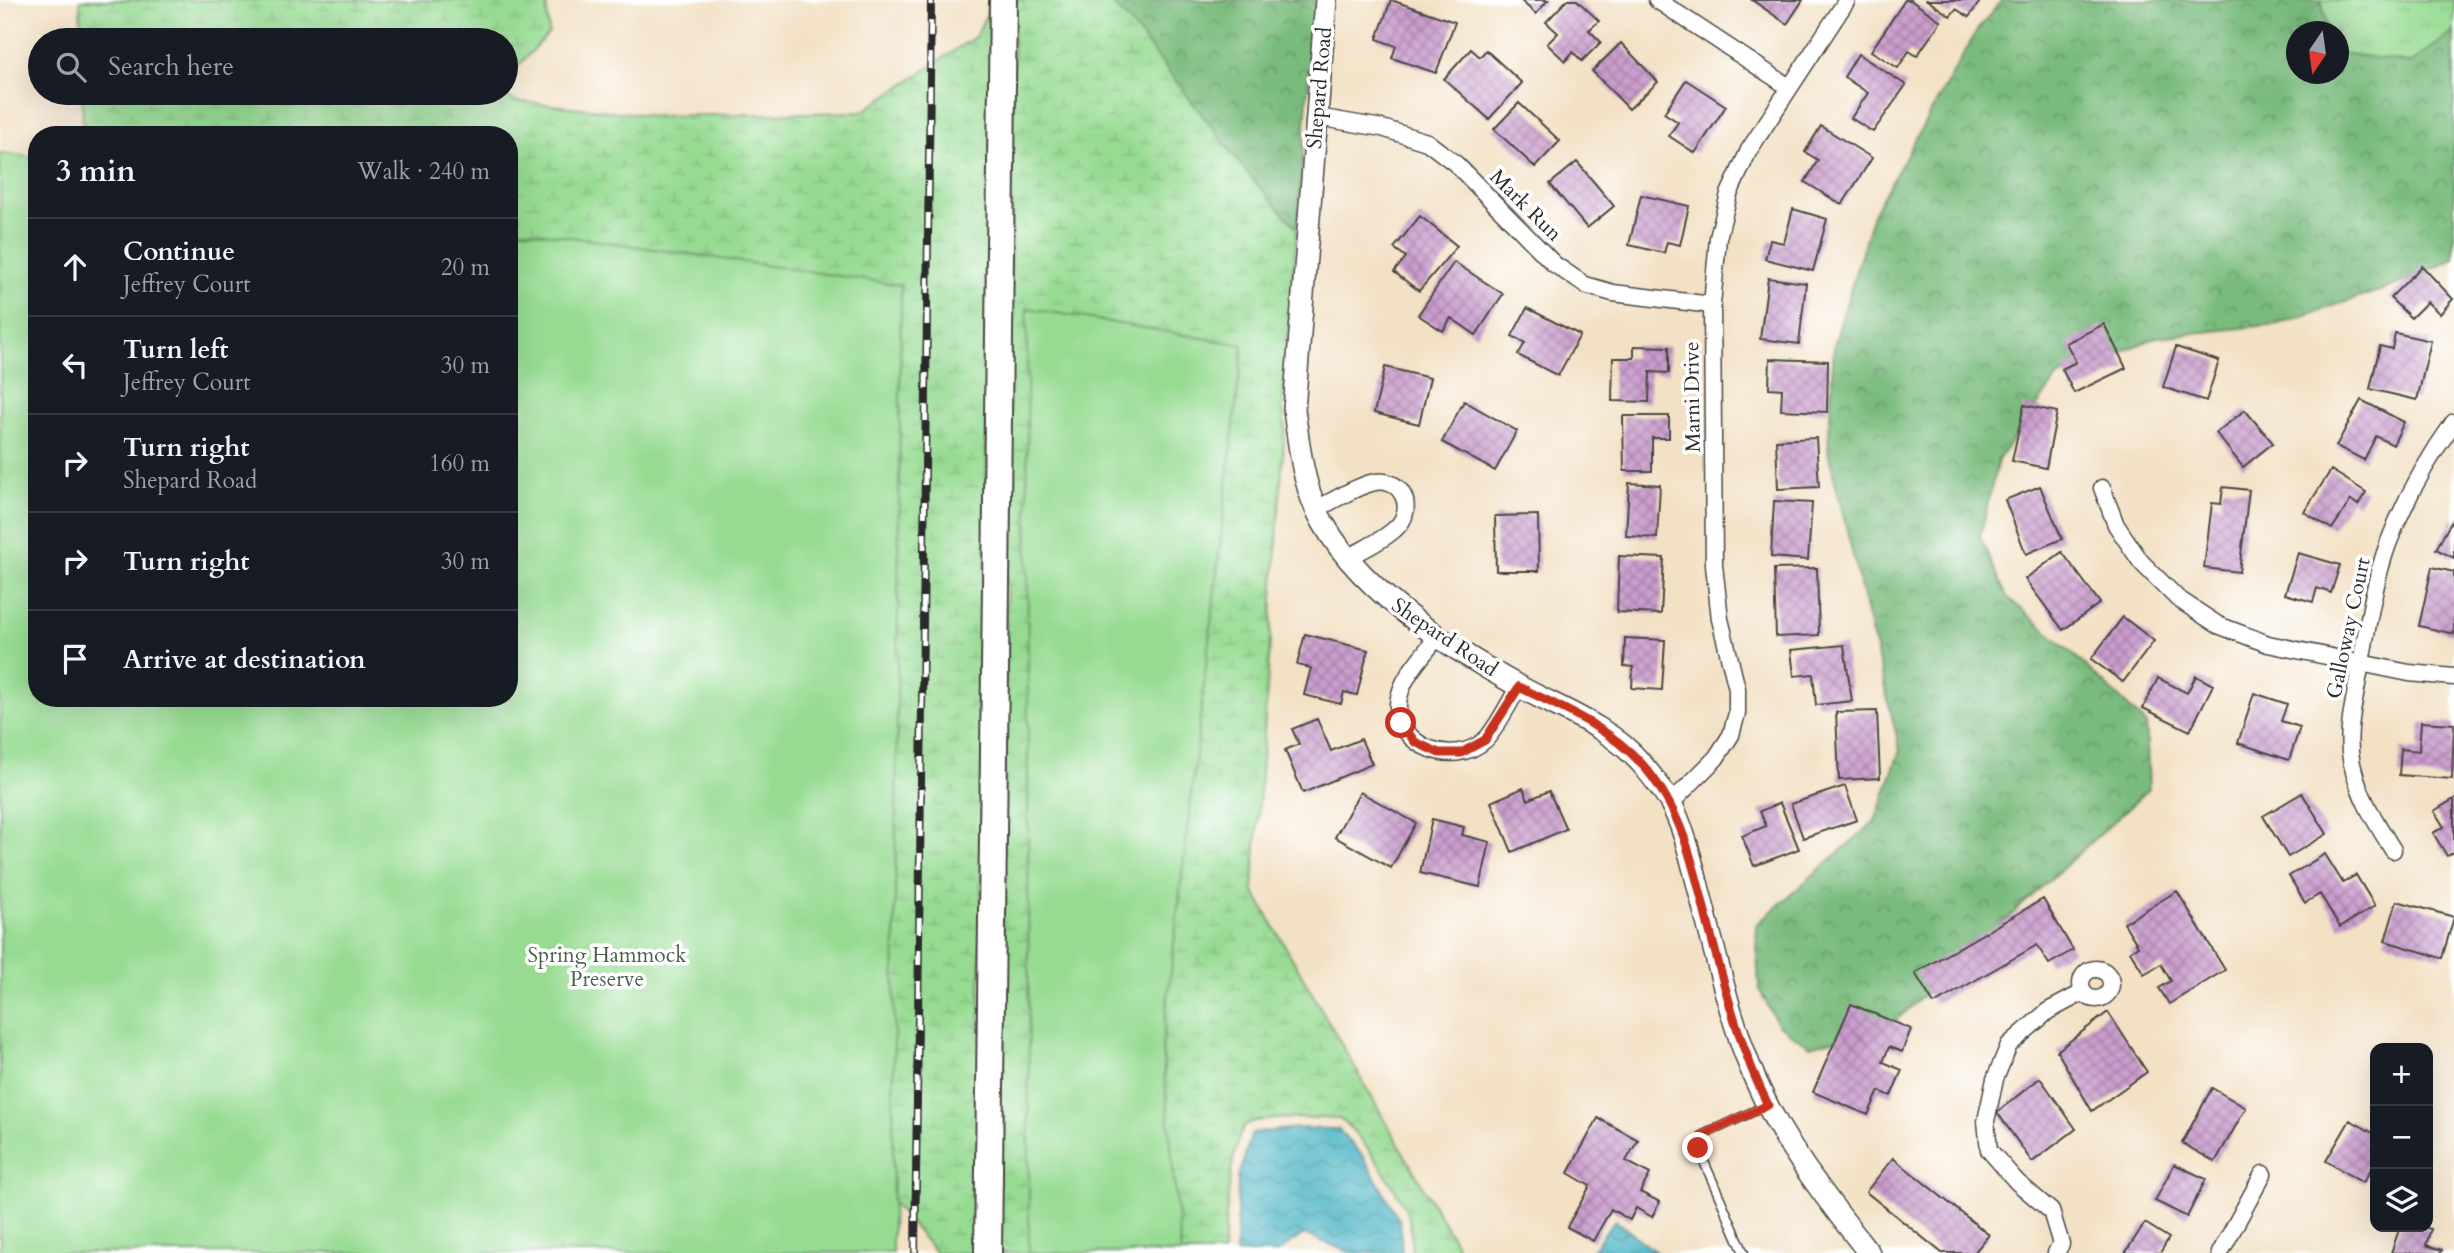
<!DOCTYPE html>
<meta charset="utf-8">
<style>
:root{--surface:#171b24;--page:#20242c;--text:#f1f3f6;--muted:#9ea1a6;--line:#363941}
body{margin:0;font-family:Cardo,serif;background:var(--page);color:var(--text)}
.controls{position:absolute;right:21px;bottom:21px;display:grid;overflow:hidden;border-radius:14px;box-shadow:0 7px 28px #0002}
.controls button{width:63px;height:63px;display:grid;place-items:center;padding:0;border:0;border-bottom:2px solid var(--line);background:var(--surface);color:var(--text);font:35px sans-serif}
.compass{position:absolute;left:2286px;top:21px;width:63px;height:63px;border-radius:50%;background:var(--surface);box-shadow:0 7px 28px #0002;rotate:193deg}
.stop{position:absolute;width:21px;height:21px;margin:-16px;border:5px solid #c8321e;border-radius:50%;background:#fff}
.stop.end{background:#c8321e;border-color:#fff;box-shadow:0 2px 7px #0008}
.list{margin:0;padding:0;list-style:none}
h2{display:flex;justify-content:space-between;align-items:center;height:91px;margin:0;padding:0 28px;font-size:30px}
h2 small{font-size:23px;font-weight:400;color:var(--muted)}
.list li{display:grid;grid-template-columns:46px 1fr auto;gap:21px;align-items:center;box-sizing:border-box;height:98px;padding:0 28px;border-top:2px solid var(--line)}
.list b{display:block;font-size:26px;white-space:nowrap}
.list p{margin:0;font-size:23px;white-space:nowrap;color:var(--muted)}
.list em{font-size:23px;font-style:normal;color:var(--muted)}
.icon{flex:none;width:38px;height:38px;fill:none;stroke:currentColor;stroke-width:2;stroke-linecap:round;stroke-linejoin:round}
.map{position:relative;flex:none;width:2454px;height:1253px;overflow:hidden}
.search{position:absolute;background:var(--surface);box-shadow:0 7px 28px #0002;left:28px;top:28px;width:490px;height:77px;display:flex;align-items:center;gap:18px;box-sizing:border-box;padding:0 24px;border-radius:38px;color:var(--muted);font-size:26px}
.panel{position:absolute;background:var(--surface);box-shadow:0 7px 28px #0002;left:28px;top:126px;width:490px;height:581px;border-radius:28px}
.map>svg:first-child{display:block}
.grass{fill:url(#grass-tufts);stroke:#61835f;stroke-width:2}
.forest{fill:url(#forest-crowns);stroke:#527354;stroke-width:2}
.wetland{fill:url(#wetland-marsh);stroke:#61835f;stroke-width:2}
.green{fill:#97db93;stroke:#61835f;stroke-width:2}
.water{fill:url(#water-waves);stroke:#3a7078;stroke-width:2}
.building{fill:url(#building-cross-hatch)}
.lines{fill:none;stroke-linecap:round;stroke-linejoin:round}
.service-casing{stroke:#494642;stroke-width:11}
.minor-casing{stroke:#494642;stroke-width:19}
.tertiary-casing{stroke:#494642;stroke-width:24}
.primary-casing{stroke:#494642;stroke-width:30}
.service{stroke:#fff;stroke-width:8}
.minor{stroke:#fff;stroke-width:16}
.tertiary{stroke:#fff;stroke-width:21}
.primary{stroke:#fff;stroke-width:26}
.rail-casing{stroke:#2b2b2b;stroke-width:8}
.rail{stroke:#fff;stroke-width:5;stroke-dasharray:16;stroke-linecap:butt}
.route{stroke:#c8321e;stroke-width:9}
.labels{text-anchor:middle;stroke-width:7;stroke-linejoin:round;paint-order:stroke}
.street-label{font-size:21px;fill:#2b2b2b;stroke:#fff}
.park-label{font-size:21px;fill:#4b604a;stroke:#fff}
</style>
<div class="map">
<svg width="2454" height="1253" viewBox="0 0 2454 1253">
<defs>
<pattern id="grass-tufts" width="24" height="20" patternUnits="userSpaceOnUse" patternTransform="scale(1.75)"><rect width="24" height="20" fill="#97db93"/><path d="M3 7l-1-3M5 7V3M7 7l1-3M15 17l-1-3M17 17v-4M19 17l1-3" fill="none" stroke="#82bc7f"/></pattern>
<pattern id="forest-crowns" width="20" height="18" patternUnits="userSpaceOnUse" patternTransform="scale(1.75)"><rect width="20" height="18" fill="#79bb7d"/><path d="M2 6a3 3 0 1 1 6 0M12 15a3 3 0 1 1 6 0" fill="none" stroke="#639867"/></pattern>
<pattern id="wetland-marsh" width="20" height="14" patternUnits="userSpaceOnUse" patternTransform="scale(1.75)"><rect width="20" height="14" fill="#97db93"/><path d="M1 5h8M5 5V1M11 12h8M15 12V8" fill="none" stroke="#82bc7f"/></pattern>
<pattern id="water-waves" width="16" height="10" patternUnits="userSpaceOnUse" patternTransform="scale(1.75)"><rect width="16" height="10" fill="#48b4c4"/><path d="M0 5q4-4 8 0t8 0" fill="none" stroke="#3c939f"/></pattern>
<pattern id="building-cross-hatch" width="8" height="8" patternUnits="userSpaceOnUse" patternTransform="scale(1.75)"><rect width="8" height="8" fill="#ca9dcd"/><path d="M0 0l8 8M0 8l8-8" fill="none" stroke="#a480a7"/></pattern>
</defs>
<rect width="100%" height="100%" fill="#fff"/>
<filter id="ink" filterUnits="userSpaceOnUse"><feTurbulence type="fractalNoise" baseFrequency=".0143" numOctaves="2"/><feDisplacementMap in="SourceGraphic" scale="14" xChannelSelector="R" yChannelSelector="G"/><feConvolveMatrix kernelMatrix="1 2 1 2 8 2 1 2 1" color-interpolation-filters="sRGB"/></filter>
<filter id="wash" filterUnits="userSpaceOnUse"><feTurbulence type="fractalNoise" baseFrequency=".00686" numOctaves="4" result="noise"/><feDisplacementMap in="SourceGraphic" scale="28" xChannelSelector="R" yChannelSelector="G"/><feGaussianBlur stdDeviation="1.57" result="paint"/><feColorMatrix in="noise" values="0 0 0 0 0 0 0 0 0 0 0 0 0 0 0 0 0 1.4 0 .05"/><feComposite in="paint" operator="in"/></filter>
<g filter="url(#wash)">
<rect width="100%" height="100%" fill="#f3e1c5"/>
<path class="grass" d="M2321 0H2454V32L2411 63 2339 53 2338 32 2328 31Z"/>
<path class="forest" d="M1108 0H1315L1297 228 1252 179 1129 21Z
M2002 0H2321L2328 31 2296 32V74H2338L2339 53 2411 63 2454 32V259L2391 287 2278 324 2157 337 2057 378 1998 460 1980 537 2007 597 2072 653 2146 724 2149 789 1892 1024 1810 1046 1778 1025 1759 989 1756 925 1875 821 1900 750 1828 452 1834 345 1873 214 1978 29Z"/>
<path class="wetland" d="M80 0H546L549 33 506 79V40H81Z
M1014 0H1108L1129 21 1252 179 1297 228 1286 352 1283 410 1285 426 1253 890 1461 1253H1412C1411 1241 1412 1226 1408 1215 1399 1193 1359 1129 1339 1119 1323 1118 1257 1116 1246 1125 1230 1139 1225 1230 1223 1253H998Z
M992 3 977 1253H936L880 1188 62 1253 509 698V135H83L82 93H503L514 101 657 116 862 112 976 36Z"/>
<path class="green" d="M0 153 37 158V698H509V228L901 285 892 1253H0Z
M1027 308 1243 345 1162 1048 1181 1253H1029Z"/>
<path class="water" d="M1297 1128 1338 1129 1363 1156 1400 1221 1402 1253H1351L1304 1234 1277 1253H1236L1238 1178 1252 1133Z
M1615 1220 1657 1253H1590Z"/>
<g id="blocks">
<path class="building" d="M1391 0 1455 22 1436 73 1392 58 1396 46 1377 39Z
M1520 0H1548L1536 14Z
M1567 0H1577L1599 21 1589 30 1601 42 1582 61 1573 52 1565 61 1547 44 1558 33 1546 22Z
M1752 0H1803L1787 24Z
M1905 0H1910L1941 21 1917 56 1909 51 1898 68 1871 51Z
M1927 0H1981L1969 17 1956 9 1950 16Z
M1621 43 1658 82 1629 109 1592 71Z
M1471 49 1480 57 1486 50 1522 83 1489 119 1444 79Z
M1858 54 1906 85 1873 132 1851 118 1868 93 1844 77Z
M1686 80 1726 106 1695 153 1669 136 1678 122 1664 113Z
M1519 103 1560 141 1535 167 1494 129Z
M1821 126 1872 158 1842 205 1805 182 1818 160 1805 152Z
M1577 162 1614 206 1587 228 1550 184Z
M1641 195 1689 206 1680 245 1667 242 1664 253 1629 245Z
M1793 209 1827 219 1813 271 1765 259 1770 240 1784 243Z
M1420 216 1457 246 1419 291 1394 272 1406 257 1394 248Z
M1454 262 1503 294 1476 335 1451 318 1443 331 1418 315Z
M2422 266 2453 299 2440 314 2427 302 2411 318 2390 298Z
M1768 278 1806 283 1799 344 1760 339Z
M1527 308 1580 335 1558 376 1518 355 1525 343 1512 336Z
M2104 324 2126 368 2074 393 2062 369 2076 362 2066 343Z
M2395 333 2431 341 2417 400 2370 389 2380 346 2392 349Z
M1634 346 1669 347V373L1650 372 1649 402 1612 401 1613 358H1634Z
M2176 347 2219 361 2206 401 2163 387Z
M1770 359 1828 361 1827 412 1781 410 1782 389 1769 388Z
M1385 367 1430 378 1419 424 1374 413Z
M2361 400 2404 422 2393 445 2376 436 2364 460 2336 446Z
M1464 401 1517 431 1495 471 1442 442Z
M2024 405 2057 412 2046 468 2012 461Z
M2245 410 2273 443 2243 467 2216 433Z
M1623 416H1669V438H1652V471H1624Z
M1816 438 1819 487 1778 489 1776 440Z
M2331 470 2366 492 2358 505 2351 500 2332 529 2304 512Z
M1629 483 1660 485 1657 538 1626 536Z
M2040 486 2062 539 2026 554 2005 500Z
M2223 487 2249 490 2239 572 2204 568 2212 503 2221 504Z
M1774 501 1812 503 1808 560 1771 557Z
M1538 515 1539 571H1496L1495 516Z
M2454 517V558L2436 549Z
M2062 552 2100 603 2063 630 2025 579Z
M2298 553 2340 565 2331 593 2317 588 2313 602 2285 594Z
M1619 556 1664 558 1661 614 1617 612Z
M2432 567 2454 572V634L2419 626Z
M1817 568 1819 635 1776 637 1774 569Z
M2123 617 2154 641 2123 682 2091 659Z
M1305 634 1368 650 1357 695 1344 692 1341 704 1304 695 1311 668 1297 665Z
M1625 638 1665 640 1662 690 1632 688 1633 667 1624 666Z
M1844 645 1852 701 1816 705 1813 674 1794 676 1791 650Z
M2196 676 2213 685 2190 731 2143 708 2158 678 2187 693Z
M2254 693 2287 704 2281 721 2300 727 2289 760 2238 743Z
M1877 711 1880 778 1839 780 1836 712Z
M1317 719 1331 751 1361 739 1372 764 1303 793 1285 750 1299 744 1292 729Z
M2421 722 2454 724 2452 779 2399 775 2401 749 2419 751Z
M1845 786 1857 820 1803 838 1791 804Z
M1523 788 1528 800 1549 791 1566 829 1512 852 1491 802Z
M1360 792 1416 823 1391 868 1335 837Z
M2302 793 2327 834 2288 857 2263 816Z
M2454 799V852L2447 856 2433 833 2444 827 2434 811Z
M1780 803 1799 849 1754 866 1742 836 1766 826 1760 811Z
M1432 819 1464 827 1462 835 1490 842 1480 887 1420 873Z
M2325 854 2343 883 2356 875 2375 906 2340 927 2320 894 2305 903 2289 876Z
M2177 891 2225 970 2169 1004 2159 988 2171 981 2161 964 2144 974 2130 951 2138 946 2124 923Z
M2043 899 2073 950 2049 964 2037 945 1934 1004 1915 973Z
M2397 901 2454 917 2442 958 2385 941Z
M1851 1004 1911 1029 1902 1052 1889 1047 1883 1062 1902 1070 1891 1096 1879 1091 1868 1115 1813 1092Z
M2108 1012 2147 1072 2092 1111 2057 1051Z
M2040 1078 2076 1129 2032 1162 1997 1112Z
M2212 1088 2246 1108 2215 1162 2182 1143Z
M1598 1118 1638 1140 1626 1161 1650 1174 1640 1192 1660 1202 1652 1217 1636 1208 1630 1220 1611 1209 1593 1241 1567 1227 1590 1186 1568 1173Z
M2350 1120 2375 1134V1162L2363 1183 2326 1161Z
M1893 1158 1989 1235 1974 1253H1942L1866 1192Z
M2174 1164 2206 1179 2187 1217 2155 1201Z
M2145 1223 2169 1238 2160 1253H2125Z
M2400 1227H2423L2431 1229 2426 1245 2442 1250 2441 1253H2391Z"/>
</g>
</g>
<g filter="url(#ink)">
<use href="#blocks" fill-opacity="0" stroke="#494642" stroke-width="2"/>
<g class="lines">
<g class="service-casing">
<path id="service" d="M1744 1253 1698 1148 1703 1135 1765 1106"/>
</g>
<g class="minor-casing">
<path id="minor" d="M1657 0 1789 87
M1317 117 1382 128 1427 142 1456 164 1554 264 1585 285 1613 293 1712 305
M2102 488 2116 525 2141 562 2177 598 2218 625 2268 644 2409 673 2454 677
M1316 509C1334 501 1352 488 1371 483 1401 474 1418 509 1395 529 1382 541 1363 549 1348 558
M1438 636C1423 656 1400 678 1398 704 1396 747 1454 768 1485 740 1495 731 1511 700 1519 686
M1671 803 1716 758 1731 735 1737 713V689L1720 619 1714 565 1712 305 1718 238 1729 194 1749 150 1847 0
M2393 850C2375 821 2360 798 2352 764 2345 734 2354 703 2359 674 2367 631 2373 585 2388 544 2404 501 2427 460 2454 422
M2081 984a15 15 0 1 1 30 0a15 15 0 1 1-30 0Z
M2056 1253 2061 1244 2051 1211 2017 1182 1989 1150 1986 1121 1995 1079 2009 1045 2048 1011 2082 993
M2220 1253 2263 1174"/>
</g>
<g class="tertiary-casing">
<path id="tertiary" d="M1326 0 1294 410C1299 444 1302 478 1316 509 1352 587 1447 646 1520 687 1562 710 1609 726 1641 763 1651 775 1663 789 1670 802 1684 826 1693 867 1700 894 1716 956 1730 1020 1755 1079 1783 1144 1826 1198 1869 1253"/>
</g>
<g class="primary-casing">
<path id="primary" d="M988 1253 1003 0"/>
</g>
<use href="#service" class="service"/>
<use href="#minor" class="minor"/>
<use href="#tertiary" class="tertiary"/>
<use href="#primary" class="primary"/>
<g class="rail-casing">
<path id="rail" d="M915 1253 931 0"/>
</g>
<use href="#rail" class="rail"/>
</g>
</g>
<g class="lines" filter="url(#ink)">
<path class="route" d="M1401 723 1415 742 1439 753H1461L1485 740 1519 687C1562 708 1608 727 1641 763 1683 809 1694 869 1709 928 1725 988 1740 1049 1768 1105L1703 1135 1698 1148"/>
</g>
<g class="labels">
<g class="street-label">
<text transform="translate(1319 88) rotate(-85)" y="7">Shepard Road</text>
<text transform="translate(1526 205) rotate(45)" y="7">Mark Run</text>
<text transform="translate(1692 397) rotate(-91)" y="7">Marni Drive</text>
<text transform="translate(2348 628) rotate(-78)" y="7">Galloway Court</text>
<text transform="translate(1445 637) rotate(34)" y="7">Shepard Road</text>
</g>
<g class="park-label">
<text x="607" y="962">Spring Hammock<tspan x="607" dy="24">Preserve</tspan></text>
</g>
</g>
</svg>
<div class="controls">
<button>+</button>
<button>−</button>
<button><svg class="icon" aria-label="layers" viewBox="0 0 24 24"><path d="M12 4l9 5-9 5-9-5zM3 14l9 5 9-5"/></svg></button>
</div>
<svg class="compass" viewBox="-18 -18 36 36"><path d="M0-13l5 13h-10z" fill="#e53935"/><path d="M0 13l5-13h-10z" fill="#9ea1a6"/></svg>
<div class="stop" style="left:1401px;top:723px"></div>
<div class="stop end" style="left:1698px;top:1148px"></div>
<div class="search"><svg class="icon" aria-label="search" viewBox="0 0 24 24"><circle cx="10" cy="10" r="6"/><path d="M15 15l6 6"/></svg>Search here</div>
<section class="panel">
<h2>3 min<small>Walk · 240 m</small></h2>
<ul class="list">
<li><svg class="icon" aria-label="ahead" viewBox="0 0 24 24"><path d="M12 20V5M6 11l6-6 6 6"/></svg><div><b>Continue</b><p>Jeffrey Court</p></div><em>20 m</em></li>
<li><svg class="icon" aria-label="left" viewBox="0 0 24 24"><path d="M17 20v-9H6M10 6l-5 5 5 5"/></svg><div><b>Turn left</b><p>Jeffrey Court</p></div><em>30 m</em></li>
<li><svg class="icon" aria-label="right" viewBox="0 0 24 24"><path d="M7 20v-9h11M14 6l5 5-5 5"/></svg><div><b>Turn right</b><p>Shepard Road</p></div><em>160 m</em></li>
<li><svg class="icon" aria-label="right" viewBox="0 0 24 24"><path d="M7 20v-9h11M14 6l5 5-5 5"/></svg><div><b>Turn right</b></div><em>30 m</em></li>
<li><svg class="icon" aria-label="arrive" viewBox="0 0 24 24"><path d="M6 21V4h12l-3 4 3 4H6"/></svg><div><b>Arrive at destination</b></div></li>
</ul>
</section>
</div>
